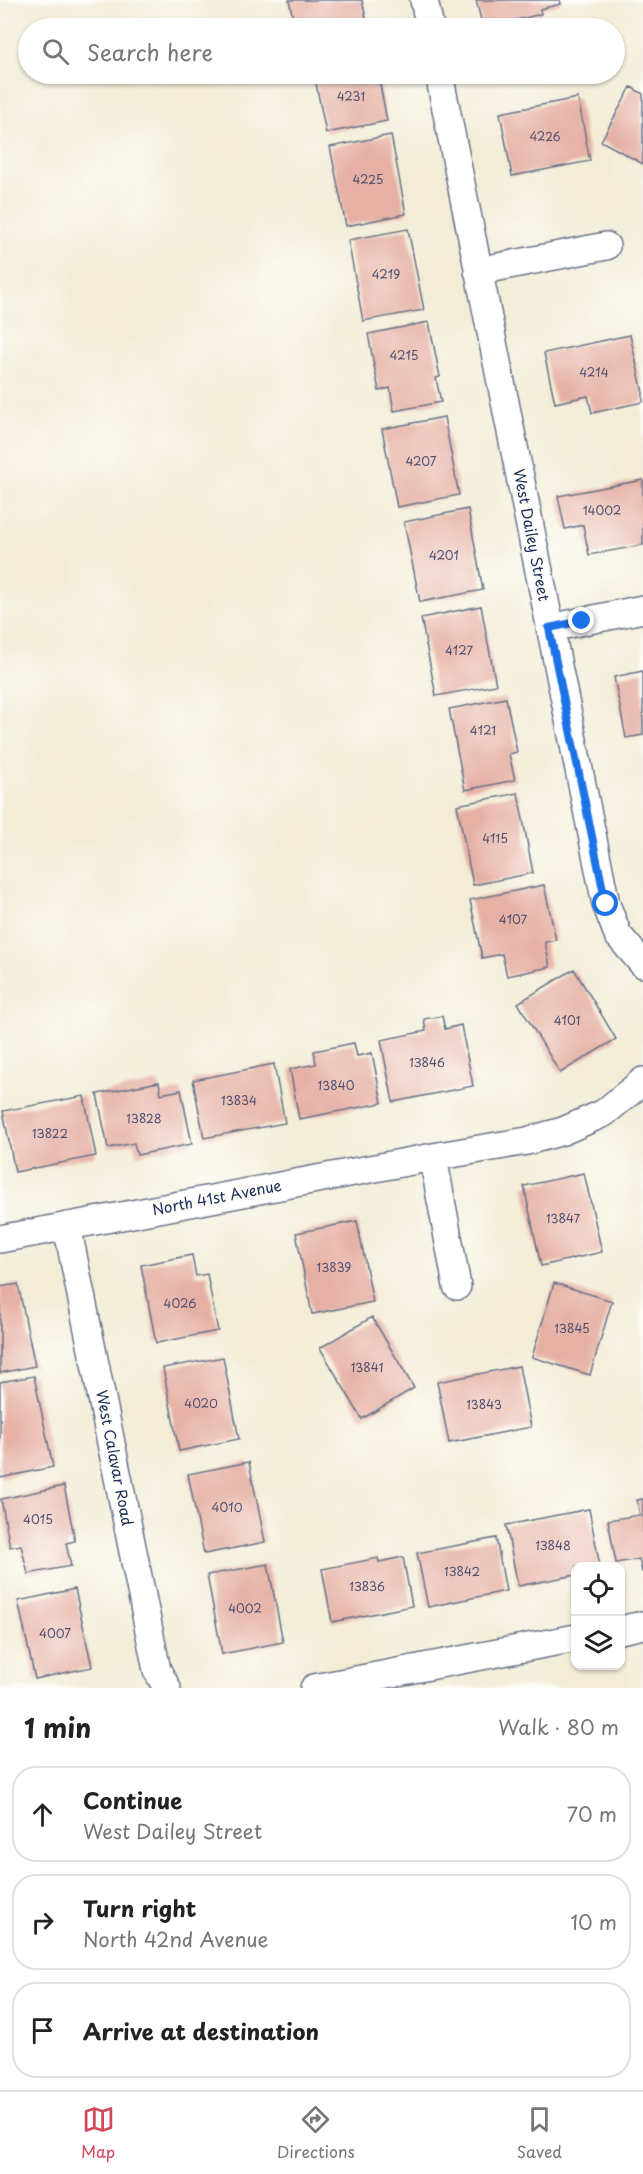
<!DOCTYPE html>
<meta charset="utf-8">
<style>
:root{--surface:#fff;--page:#f2f2f2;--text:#222;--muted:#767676;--line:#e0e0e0;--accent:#d1495b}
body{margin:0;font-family:"Playpen Sans",sans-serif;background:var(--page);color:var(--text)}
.controls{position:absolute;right:18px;bottom:18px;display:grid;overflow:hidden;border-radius:12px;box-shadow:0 2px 4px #0004}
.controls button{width:54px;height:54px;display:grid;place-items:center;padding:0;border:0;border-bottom:2px solid var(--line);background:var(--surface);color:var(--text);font:30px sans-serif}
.stop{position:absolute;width:18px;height:18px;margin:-14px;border:4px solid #1a73e8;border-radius:50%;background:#fff}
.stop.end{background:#1a73e8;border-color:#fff;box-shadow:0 2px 6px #0008}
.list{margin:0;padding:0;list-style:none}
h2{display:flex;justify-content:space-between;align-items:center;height:78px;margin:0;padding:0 24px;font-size:26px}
h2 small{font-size:20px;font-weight:400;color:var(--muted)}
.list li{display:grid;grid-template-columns:39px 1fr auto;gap:18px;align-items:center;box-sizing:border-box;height:96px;margin:0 12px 12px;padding:0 12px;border:2px solid var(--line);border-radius:24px}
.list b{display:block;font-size:22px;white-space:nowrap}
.list p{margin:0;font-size:20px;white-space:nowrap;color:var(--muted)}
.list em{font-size:20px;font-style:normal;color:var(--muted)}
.icon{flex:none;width:33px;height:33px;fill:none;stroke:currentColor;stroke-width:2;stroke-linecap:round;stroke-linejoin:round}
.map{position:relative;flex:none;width:643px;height:1688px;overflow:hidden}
.search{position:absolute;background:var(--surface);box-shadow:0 2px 4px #0004;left:18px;right:18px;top:18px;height:66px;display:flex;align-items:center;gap:15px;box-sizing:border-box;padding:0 21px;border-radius:33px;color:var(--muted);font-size:22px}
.sheet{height:402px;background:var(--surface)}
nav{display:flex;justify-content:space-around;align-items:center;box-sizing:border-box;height:84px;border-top:2px solid var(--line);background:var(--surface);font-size:16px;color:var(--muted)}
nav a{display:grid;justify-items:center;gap:3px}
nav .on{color:var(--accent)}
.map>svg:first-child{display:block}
.building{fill:#e6b0a4}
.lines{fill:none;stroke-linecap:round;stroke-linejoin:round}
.minor-casing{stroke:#677288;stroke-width:30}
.minor{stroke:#fff;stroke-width:27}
.route{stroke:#1a73e8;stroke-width:8}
.labels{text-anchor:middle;stroke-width:4.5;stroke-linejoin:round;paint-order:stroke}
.number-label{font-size:12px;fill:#4e4f70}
.street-label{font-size:15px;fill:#1b2f5e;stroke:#fdfcf7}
</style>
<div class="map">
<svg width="643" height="1688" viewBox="0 0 643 1688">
<rect width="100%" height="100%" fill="#fdfcf7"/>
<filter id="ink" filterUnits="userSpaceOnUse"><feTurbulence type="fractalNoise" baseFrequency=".0167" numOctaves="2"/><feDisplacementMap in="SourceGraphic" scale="12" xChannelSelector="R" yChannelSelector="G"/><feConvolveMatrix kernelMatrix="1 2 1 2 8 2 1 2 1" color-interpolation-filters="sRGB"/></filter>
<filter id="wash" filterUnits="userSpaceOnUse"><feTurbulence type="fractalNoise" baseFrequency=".008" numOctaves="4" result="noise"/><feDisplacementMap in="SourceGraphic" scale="24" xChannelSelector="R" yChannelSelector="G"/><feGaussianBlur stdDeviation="1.35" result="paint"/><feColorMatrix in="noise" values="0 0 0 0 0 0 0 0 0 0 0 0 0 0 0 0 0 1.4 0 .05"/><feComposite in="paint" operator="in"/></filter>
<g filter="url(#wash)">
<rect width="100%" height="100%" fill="#f3edd7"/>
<g id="blocks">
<path class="building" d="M289 0H362L368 27 358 28H295Z
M476 0H560L561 4 540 9 541 14 483 28Z
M314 74H378L387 121 326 133Z
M631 87 643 94V164L601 141Z
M578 98 590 161 512 176 500 113Z
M391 135 406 214 346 226 330 147Z
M408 229 424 310 363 321 348 240Z
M429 322 440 377 436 378 441 402 394 411 390 388 379 391 368 334Z
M630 335 643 393V402L592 413 588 396 555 403 544 353Z
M444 417 459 495 397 507 382 429Z
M643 480V545L589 555 583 525 565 529 558 496Z
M468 509 483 590 420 602 404 522Z
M481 606 496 685 436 696 421 618Z
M643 671V735L626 738 614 677Z
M506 698 517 752 509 754 515 780 465 790 449 709Z
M518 793 533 873 473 885 457 805Z
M544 885 556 940 545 942 550 967 507 976 502 954 482 958 470 900Z
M574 969 616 1039 560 1073 518 1003Z
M442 1016 445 1029 461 1025 473 1086 393 1102 381 1040 426 1031 424 1019Z
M354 1043 357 1056 372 1053 382 1103 299 1119 290 1069 316 1064 314 1051Z
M274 1064 285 1123 204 1138 193 1080Z
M159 1082 161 1094 181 1090 192 1144 137 1155 134 1143 108 1148 97 1094Z
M84 1096 96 1156 15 1172 3 1111Z
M584 1173 602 1252 541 1266 524 1186Z
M357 1221 373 1302 312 1314 296 1233Z
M192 1255 196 1276 207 1274 218 1331 156 1343 141 1265Z
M554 1283 612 1301 590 1375 532 1357Z
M18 1284 35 1366 0 1373V1287Z
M372 1317 414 1388 362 1419 320 1348Z
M223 1357 239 1439 179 1451 163 1368Z
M519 1366 531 1427 449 1443 437 1382Z
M34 1376 53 1467 0 1478V1382Z
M249 1462 265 1542 204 1554 188 1474Z
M64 1486 75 1541 66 1543 71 1566 28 1574 21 1545 10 1547 1 1499Z
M643 1499V1572H642L639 1559 616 1563 608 1520 640 1515 637 1500Z
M589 1509 600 1566H576V1575L518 1586 506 1525Z
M496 1538 506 1591 428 1607 417 1553Z
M403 1557 412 1606 332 1622 322 1569 378 1558 379 1562Z
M268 1564 283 1642 222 1654 207 1575Z
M75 1589 92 1667 35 1679 18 1601Z"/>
</g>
</g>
<g filter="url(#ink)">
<use href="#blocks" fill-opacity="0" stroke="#677288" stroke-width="1.5"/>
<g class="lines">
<g class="minor-casing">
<path id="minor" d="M424 0 430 28
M439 74 606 904 618 935 643 964
M478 271 606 246
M550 628 643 609
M433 1157 457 1286
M67 1226 157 1670 167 1688
M0 1239 433 1157 527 1141 563 1131 604 1113 643 1081
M620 1630 643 1625
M314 1688 576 1638"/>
</g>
<use href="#minor" class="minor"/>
</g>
</g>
<g class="lines" filter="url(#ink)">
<path class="route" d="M582 621 549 628 606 904"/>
</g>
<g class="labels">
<g class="number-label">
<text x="351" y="101">4231</text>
<text x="545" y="141">4226</text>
<text x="368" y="184">4225</text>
<text x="386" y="279">4219</text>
<text x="404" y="360">4215</text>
<text x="594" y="377">4214</text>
<text x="421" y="466">4207</text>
<text x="602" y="515">14002</text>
<text x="444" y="560">4201</text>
<text x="459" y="655">4127</text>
<text x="483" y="735">4121</text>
<text x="495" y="843">4115</text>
<text x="513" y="924">4107</text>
<text x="567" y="1025">4101</text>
<text x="427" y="1067">13846</text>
<text x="336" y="1090">13840</text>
<text x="239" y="1105">13834</text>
<text x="144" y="1123">13828</text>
<text x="50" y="1138">13822</text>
<text x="563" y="1223">13847</text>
<text x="334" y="1272">13839</text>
<text x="180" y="1308">4026</text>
<text x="572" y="1333">13845</text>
<text x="367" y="1372">13841</text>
<text x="201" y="1408">4020</text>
<text x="484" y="1409">13843</text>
<text x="227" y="1512">4010</text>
<text x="38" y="1524">4015</text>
<text x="553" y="1550">13848</text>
<text x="462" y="1576">13842</text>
<text x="367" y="1591">13836</text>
<text x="245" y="1613">4002</text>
<text x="55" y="1638">4007</text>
</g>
<g class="street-label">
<text transform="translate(531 535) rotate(79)" y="5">West Dailey Street</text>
<text transform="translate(217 1198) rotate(-11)" y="5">North 41st Avenue</text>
<text transform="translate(114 1458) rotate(79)" y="5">West Calavar Road</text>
</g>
</g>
</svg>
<div class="controls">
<button><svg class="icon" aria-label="locate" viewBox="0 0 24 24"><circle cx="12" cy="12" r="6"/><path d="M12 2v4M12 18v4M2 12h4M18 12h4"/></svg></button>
<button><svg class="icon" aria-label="layers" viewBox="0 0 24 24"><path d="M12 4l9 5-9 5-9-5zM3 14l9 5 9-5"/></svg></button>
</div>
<div class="stop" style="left:606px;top:904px"></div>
<div class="stop end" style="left:582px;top:621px"></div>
<div class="search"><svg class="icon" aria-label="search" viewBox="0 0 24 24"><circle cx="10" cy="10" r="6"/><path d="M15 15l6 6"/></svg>Search here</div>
</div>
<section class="sheet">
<h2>1 min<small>Walk · 80 m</small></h2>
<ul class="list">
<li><svg class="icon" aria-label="ahead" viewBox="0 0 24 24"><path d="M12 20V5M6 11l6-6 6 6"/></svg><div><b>Continue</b><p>West Dailey Street</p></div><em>70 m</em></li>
<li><svg class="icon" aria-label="right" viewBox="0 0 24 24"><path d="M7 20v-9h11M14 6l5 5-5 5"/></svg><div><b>Turn right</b><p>North 42nd Avenue</p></div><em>10 m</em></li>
<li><svg class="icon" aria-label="arrive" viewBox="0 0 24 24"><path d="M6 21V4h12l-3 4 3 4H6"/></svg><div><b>Arrive at destination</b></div></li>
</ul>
</section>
<nav>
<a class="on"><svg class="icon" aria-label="map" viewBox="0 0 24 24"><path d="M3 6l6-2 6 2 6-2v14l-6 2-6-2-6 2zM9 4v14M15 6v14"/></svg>Map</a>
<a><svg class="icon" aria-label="directions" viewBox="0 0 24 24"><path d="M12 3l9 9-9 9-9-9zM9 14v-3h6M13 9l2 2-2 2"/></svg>Directions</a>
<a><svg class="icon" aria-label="saved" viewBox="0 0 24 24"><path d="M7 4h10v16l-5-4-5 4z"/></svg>Saved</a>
</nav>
